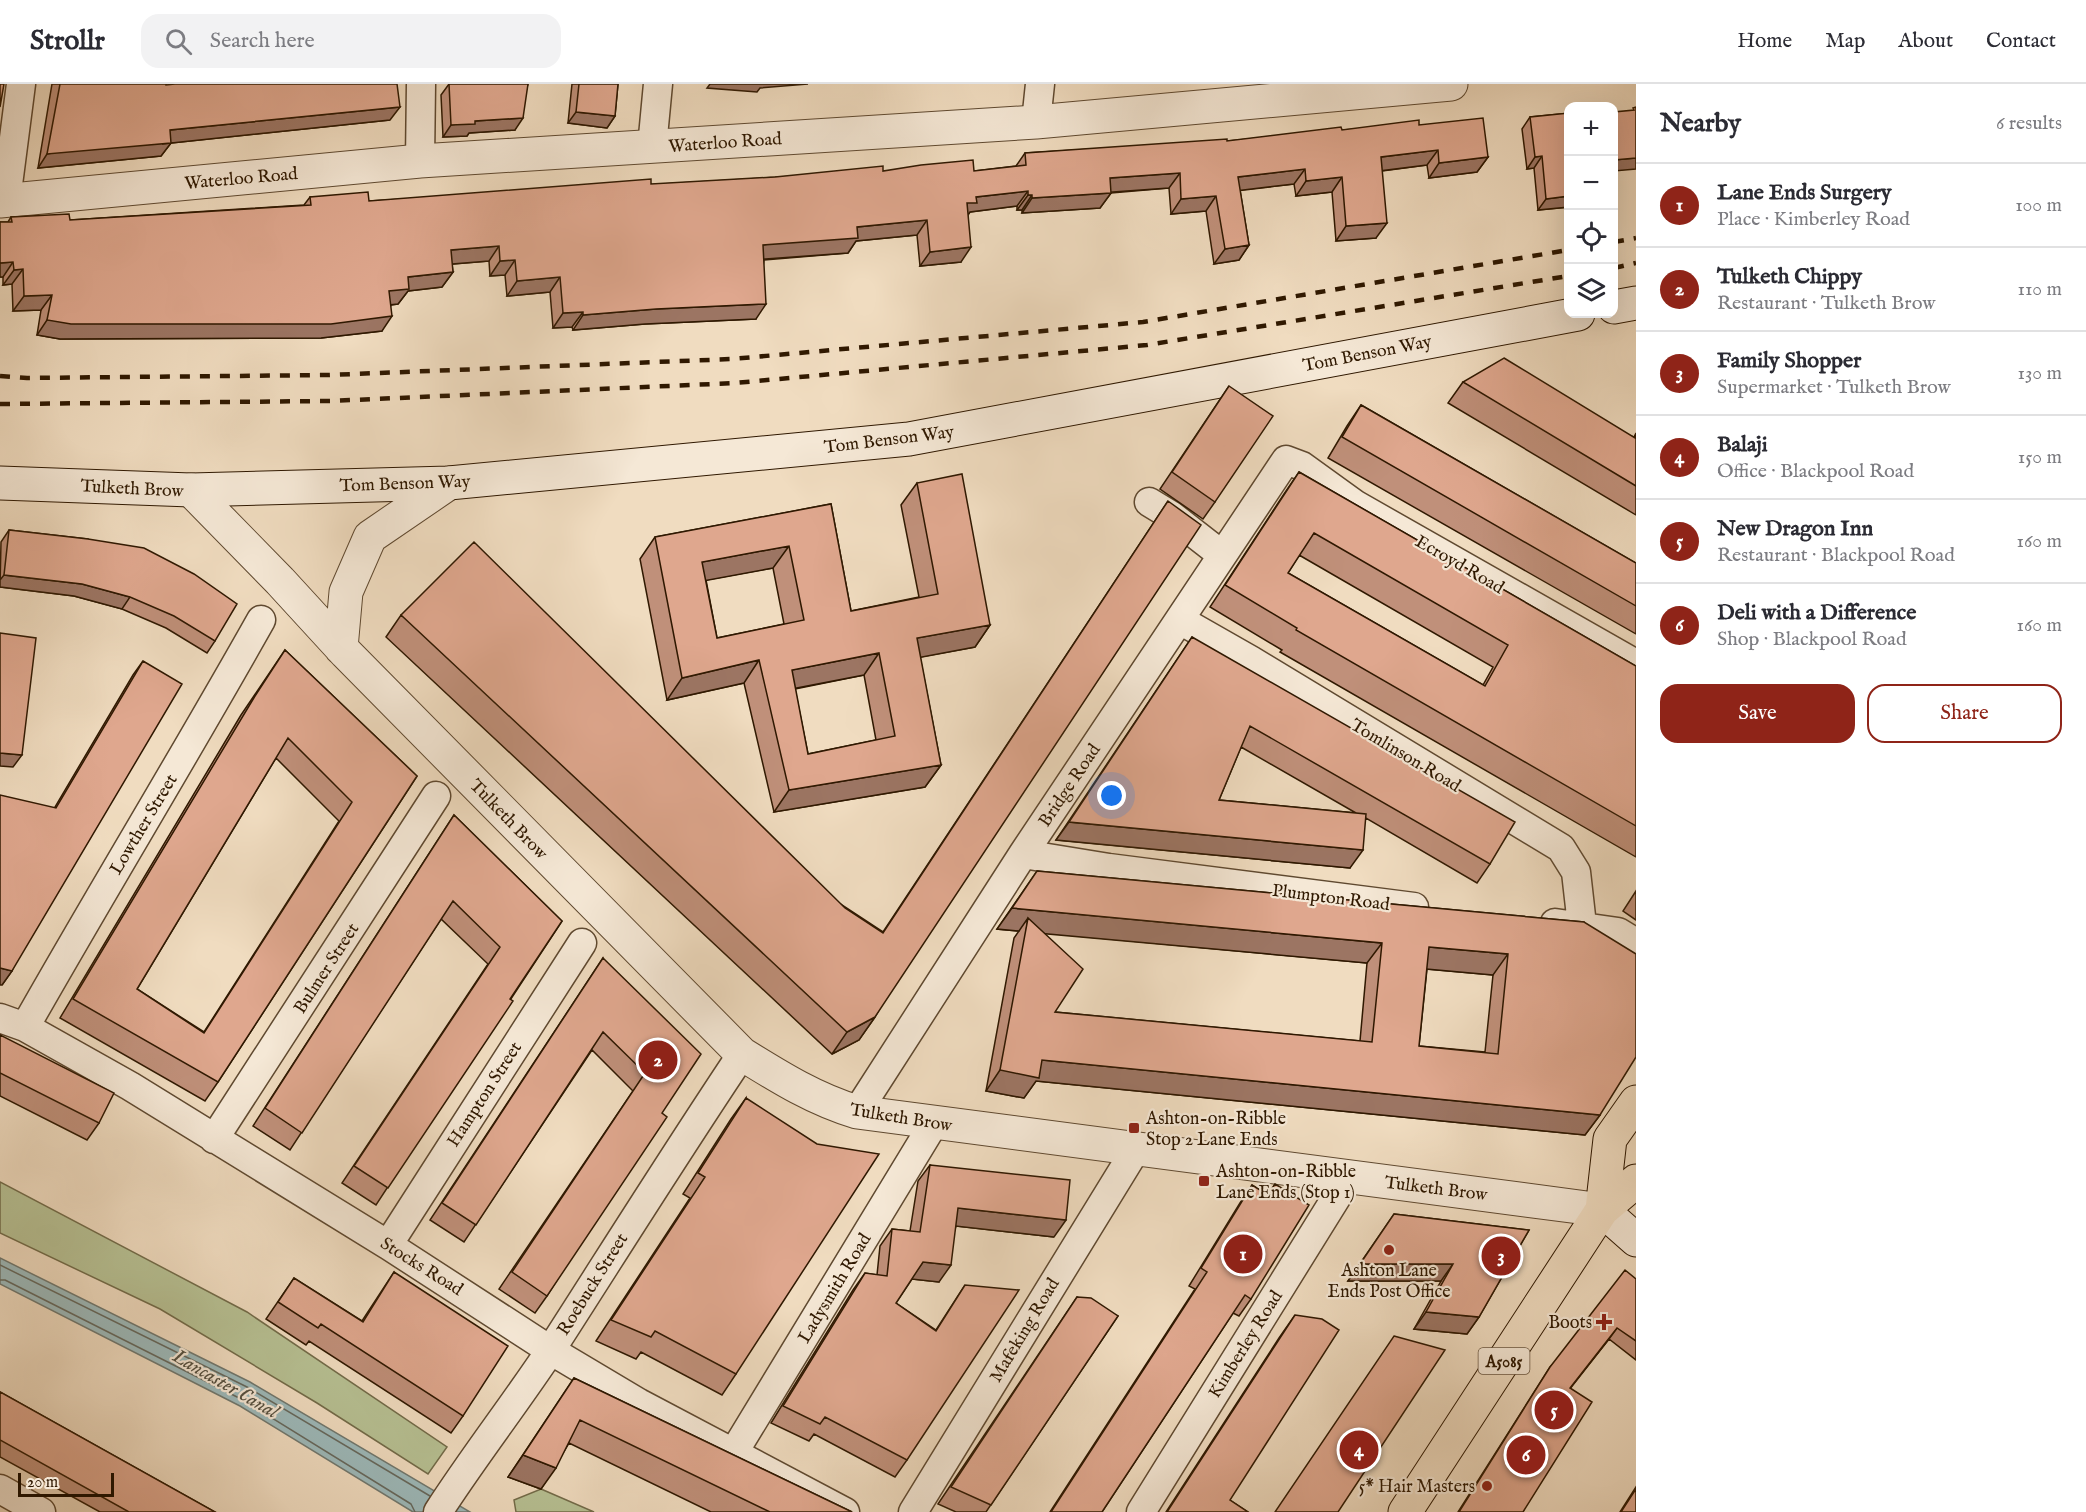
<!DOCTYPE html>
<meta charset="utf-8">
<style>
:root{--surface:#fff;--page:#f2f2f3;--text:#2b2b33;--muted:#7c7c81;--line:#e1e1e2;--accent:#8f2418}
body{margin:0;font-family:"IM FELL English",serif;background:var(--page);color:var(--text)}
.controls{position:absolute;right:18px;top:18px;display:grid;overflow:hidden;border-radius:12px;box-shadow:0 6px 24px #0002}
.controls button{width:54px;height:54px;display:grid;place-items:center;padding:0;border:0;border-bottom:2px solid var(--line);background:var(--surface);color:var(--text);font:30px sans-serif}
.scale{position:absolute;left:18px;bottom:15px;width:96px;box-sizing:border-box;padding-left:6px;border:3px solid #2f1800;border-top:0;font-size:16px;line-height:21px;white-space:nowrap;color:#2f1800;-webkit-text-stroke:4px #f5e8d6;paint-order:stroke}
.you{position:absolute;left:1112px;top:712px;width:21px;height:21px;margin:-15px;border:4px solid #fff;border-radius:50%;background:#1a73e8;box-shadow:0 0 0 9px #1a73e833}
.badge{display:grid;place-items:center;width:39px;height:39px;border-radius:50%;background:var(--accent);color:#fff;font-size:20px;font-weight:700}
.pin{position:absolute;translate:-50% -50%;border:3px solid #fff;box-shadow:0 2px 6px #0006}
.list{margin:0;padding:0;list-style:none}
h2{display:flex;justify-content:space-between;align-items:center;height:78px;margin:0;padding:0 24px;font-size:26px}
h2 small{font-size:20px;font-weight:400;color:var(--muted)}
.list li{display:grid;grid-template-columns:39px 1fr auto;gap:18px;align-items:center;box-sizing:border-box;height:84px;padding:0 24px;border-top:2px solid var(--line)}
.list b{display:block;font-size:22px;white-space:nowrap}
.list p{margin:0;font-size:20px;white-space:nowrap;color:var(--muted)}
.list em{font-size:20px;font-style:normal;color:var(--muted)}
.actions{display:flex;gap:12px;padding:18px 24px}
.actions a{flex:1;padding:14px 0;border:2px solid var(--accent);border-radius:18px;text-align:center;font-size:21px;color:var(--accent)}
.actions .main{background:var(--accent);color:#fff}
.icon{flex:none;width:33px;height:33px;fill:none;stroke:currentColor;stroke-width:2;stroke-linecap:round;stroke-linejoin:round}
.map{position:relative;flex:none;width:1636px;height:1428px;overflow:hidden}
header{display:flex;align-items:center;gap:36px;box-sizing:border-box;height:84px;padding:0 30px;background:var(--surface);border-bottom:2px solid var(--line)}
header strong{font-size:28px}
nav{display:flex;gap:33px;margin-inline-start:auto;font-size:21px}
.search{width:420px;height:54px;background:var(--page);display:flex;align-items:center;gap:15px;box-sizing:border-box;padding:0 21px;border-radius:18px;color:var(--muted);font-size:22px}
main{display:flex}
aside{flex:1;background:var(--surface)}
.map>svg:first-child{display:block}
.green{fill:#b7c194;stroke:#736c4a;stroke-width:1.5}
.water{fill:#9dbabb;stroke:#717970;stroke-width:1.5}
.lines{fill:none;stroke-linecap:round;stroke-linejoin:round}
.shore{stroke:#66695e;stroke-width:1.5}
.minor-casing{stroke:#5f4930;stroke-width:31}
.tertiary-casing{stroke:#5f4930;stroke-width:35}
.secondary-casing{stroke:#2f1800;stroke-width:35}
.trunk-casing{stroke:#2f1800;stroke-width:35}
.minor{stroke:#f5e8d6;stroke-width:28}
.tertiary{stroke:#f5e8d6;stroke-width:33}
.secondary{stroke:#f5e8d6;stroke-width:33}
.trunk{stroke:#f0dcc0;stroke-width:33}
.rail{stroke:#2f1800;stroke-width:4.5;stroke-dasharray:10 10;stroke-linecap:butt}
.wall{fill:#c0907a;stroke:#2f1800;stroke-width:1.5;fill-rule:evenodd}
.shaded-wall{fill:#9c7563;stroke:#2f1800;stroke-width:1.5}
.building{fill:#dfa78e;stroke:#2f1800;stroke-width:1.5;fill-rule:evenodd}
.poi-dot{fill:#8f2418;stroke:#f5e8d6;stroke-width:2}
.labels{text-anchor:middle;stroke-width:4.5;stroke-linejoin:round;paint-order:stroke}
.shield{fill:#f5e8d6;stroke:#6a5640;stroke-width:1.5}
.shield-label{font-size:16px;font-weight:bold;fill:#2f1800}
.street-label{font-size:18px;fill:#2f1800;stroke:#f5e8d6}
.poi-label{font-size:18px;fill:#2f1800;stroke:#f5e8d6;text-anchor:start}
.water-label{font-size:20px;font-style:italic;fill:#565141;stroke:#f5e8d6}
</style>
<header>
<strong>Strollr</strong>
<div class="search"><svg class="icon" aria-label="search" viewBox="0 0 24 24"><circle cx="10" cy="10" r="6"/><path d="M15 15l6 6"/></svg>Search here</div>
<nav><a>Home</a><a>Map</a><a>About</a><a>Contact</a></nav>
</header>
<main>
<div class="map">
<svg width="1636" height="1428" viewBox="0 0 1636 1428">
<rect width="100%" height="100%" fill="#f0dcc0"/>
<filter id="stains"><feTurbulence type="fractalNoise" baseFrequency=".00333" numOctaves="4"/><feColorMatrix values="0 0 0 0 .2 0 0 0 0 .09 0 0 0 0 .02 0 0 0 .5 -.17"/></filter>
<radialGradient id="worn" r=".72"><stop offset=".6" stop-color="#630" stop-opacity="0"/><stop offset="1" stop-color="#630" stop-opacity=".3"/></radialGradient>
<path class="green" d="M0 1098 247 1228 447 1363 428 1390 317 1319 160 1225 0 1149Z
M541 1405 594 1428H516L514 1416Z"/>
<path class="water" d="M0 1174 250 1298 470 1428H413L240 1322 0 1200Z"/>
<g class="lines">
<path class="shore" d="M0 1181 247 1303 430 1412
M0 1196H5L243 1316 411 1420 415 1428"/>
<g class="minor-casing">
<path id="minor" d="M1036 38 1040 0
M652 63 658 0
M420 77 421 0
M6 116 21 0
M1149 418 1172 432 1222 471
M1180 536 1252 577 1561 764 1576 788 1582 841
M1023 770 1109 784 1414 823
M1555 839 1618 848 1636 859
M0 934 25 943 130 1002 388 1161 550 1266 639 1319 845 1428
M25 943C102 807 184 673 261 536
M857 1028 1023 770 1286 376 1302 382 1356 421 1636 580
M214 1055 436 712
M388 1161 582 859
M734 1368 934 1039
M0 1405 41 1428
M438 1428C474 1372 515 1320 552 1264 615 1166 677 1067 742 970
M913 1428 1136 1065
M1141 1428 1349 1093"/>
</g>
<g class="tertiary-casing">
<path id="tertiary" d="M0 117 420 77 1036 38 1451 0
M191 406 280 497 346 569 742 970C779 993 814 1015 857 1028L1602 1126
M341 564 346 508 370 453 449 399"/>
</g>
<g class="secondary-casing">
<path id="secondary" d="M1614 223 1636 219
M0 399 191 406 449 399 909 355 1578 230
M1602 1126 1636 1156"/>
</g>
<g class="trunk-casing">
<path id="trunk" d="M1602 1126 1610 1055 1636 1018
M1405 1428 1602 1126 1636 1097"/>
</g>
<use href="#minor" class="minor"/>
<use href="#tertiary" class="tertiary"/>
<use href="#secondary" class="secondary"/>
<use href="#trunk" class="trunk"/>
<path class="rail" d="M1614 158 1636 154
M1614 184 1636 179
M0 292 27 294 328 291 732 275 1143 238 1568 166
M0 320 330 317 735 299 1147 261 1568 192"/>
</g>
<path class="wall" d="M52 0H166V1L390 36 171 59 161 72 38 84Z
M449 0H528L515 46 469 49 467 52 443 53 441 11Z
M572 0H618L615 32 607 44 568 39Z
M1569 29V123L1538 126 1534 84 1527 85 1522 45 1530 33Z
M1419 41 1488 73 1477 88 1429 94 1427 81 1382 87 1376 154 1336 157 1332 108 1296 112 1294 100 1240 106 1249 161 1239 176 1214 180 1206 127 1171 130 1169 104 1111 109 1100 124 1022 129V126H1017V122L970 128 968 131 961 178 920 182 917 151 856 157 848 169 764 176 756 235 645 240 573 246 572 243 553 244 550 208 507 212 505 191 490 192 489 177 452 180 453 188 442 203 408 207 398 220 391 221 382 247 321 254 60 255 37 251 41 226 13 227 12 200 3 201V193H0V138H8L11 133 70 136 304 121 310 113 369 117 883 87H974L1016 82 1025 69 1227 57 1342 46Z
M1463 298 1634 353 1636 349V431L1448 319Z
M1229 302 1215 418 1203 435 1160 405Z
M1361 321 1636 479V550L1328 374 1347 342Z
M1299 388 1636 582V773L1280 568 1282 566 1210 523 1284 410ZM1299 471 1493 583 1483 601 1288 489Z
M917 399 990 541 975 563 920 573 941 681 925 703 774 728 744 599 667 616 640 475 655 453 831 420 851 527 919 513 901 421ZM773 484 784 540 717 554 706 496ZM864 591 876 656 808 670 795 605Z
M1168 417 875 933 859 956 832 970 386 553 401 531 883 848Z
M9 446 88 455 215 557 207 569 166 544 122 525 74 512 0 503 1 458Z
M1192 553 1490 780 1477 799 1366 734 1350 784 1056 756ZM1241 663 1356 729 1219 716Z
M285 566 417 692 218 998 205 1017 60 934 241 631ZM276 674 339 737 204 948 137 905Z
M143 577 12 887 2 901 55 723 133 591Z
M454 731 562 837 376 1121 342 1099 488 880 441 835 290 1066 253 1042Z
M1037 787 1584 838 1600 1031 1585 1051 1036 997 1024 1014 986 1007 1014 854 1019 847 997 845ZM1045 849 1367 879 1360 957 1055 928ZM1427 885 1493 891 1485 968 1419 962Z
M1636 807V836L1623 827Z
M603 874 662 1029 547 1212 535 1229 499 1205 633 1007 592 966 464 1158 430 1136Z
M0 951 99 1039 87 1056 0 1012Z
M746 1014 736 1290 722 1311 641 1268 636 1275 596 1257 690 1114 683 1110 731 1035Z
M930 1081 1054 1153 956 1142 939 1198 912 1195 896 1219 936 1246 965 1201 907 1376 895 1393 814 1350 809 1357 771 1339 853 1206 865 1189 877 1191 880 1162 892 1145 910 1147 918 1097Z
M1275 1100 1251 1215 1239 1232 1233 1229 1102 1428H1050L1195 1205 1189 1202 1240 1119 1252 1101 1268 1111Z
M1394 1130 1529 1146 1479 1233 1467 1250 1414 1245 1441 1197H1348Z
M394 1188 463 1332 451 1349 309 1257 306 1261 266 1235 294 1194 362 1237Z
M1636 1195V1276L1609 1255 1570 1304 1523 1428H1458L1550 1283Z
M1077 1213 1118 1232 986 1428H956L938 1420Z
M1295 1231 1230 1416 1248 1428H1166L1279 1254Z
M574 1294 852 1428H711L569 1359 541 1405 508 1393Z
M0 1308 215 1428H100L0 1373Z
M1636 1403V1428H1620Z"/>
<path class="shaded-wall" d="M710 0H808L760 4 757 8 707 4Z
M400 23 390 36 162 60 171 59 161 72 38 84 47 70 170 46Z
M576 28 615 32 607 44 568 39Z
M523 34 515 46 469 49 467 52 443 53 451 41 475 37Z
M1438 66 1427 81 1371 88 1381 73Z
M1542 72 1534 84 1527 85 1535 73Z
M1488 73 1477 88 1429 94 1439 79Z
M1636 74V85L1614 87V76Z
M1305 85 1294 100 1227 108 1238 93Z
M1180 89 1169 104 1099 109 1110 94Z
M1342 93 1332 108 1296 112 1306 97Z
M1028 107 1017 122 970 128 966 133 967 119 976 113Z
M1111 109 1100 124 1022 129 1032 114Z
M1028 111H1032L1022 126H1017Z
M1216 112 1206 127 1171 130 1181 115Z
M1569 112V123L1538 126 1546 115Z
M927 136 917 151 856 157 848 169 752 176 763 161 857 143Z
M1387 139 1376 154 1336 157 1346 142Z
M1249 161 1239 176 1214 180 1225 165Z
M499 162 489 177 440 181 451 166Z
M971 163 961 178 920 182 930 168Z
M515 176 505 191 490 192 500 177Z
M13 178 3 193H0V179Z
M23 185 12 200 3 201 14 186Z
M453 188 442 203 408 207 398 220 379 222 389 207 408 193Z
M560 193 550 208 507 212 517 197Z
M52 211 41 226 13 227 24 212Z
M766 220 756 235 645 240 573 246 583 231 656 225Z
M583 228 572 243 553 244 563 229Z
M392 232 382 247 321 254 60 255 37 251 47 236Z
M789 462 773 484 687 500 702 478Z
M4 491 82 500 130 513 122 525 74 512 0 503V496Z
M990 541 975 563 901 577 917 554Z
M879 569 864 591 776 608 792 586Z
M759 576 744 599 667 616 682 594Z
M0 669 22 671 13 683 0 682Z
M941 681 925 703 774 728 789 706Z
M1069 738 1363 766 1350 784 1056 756Z
M1012 824 1382 859 1367 879 1026 848 1028 834 1019 847 997 845Z
M1429 863 1508 870 1493 891 1415 884Z
M0 884 12 887 2 901H0Z
M875 933 859 956 832 970 847 948Z
M1042 976 1600 1031 1585 1051 1036 997 1024 1014 986 1007 1000 986Z
M958 1124 1066 1136 1054 1153 946 1141Z
M923 1178 951 1181 939 1198 911 1195Z
M1360 1180H1453L1441 1197H1348Z
M1426 1228 1479 1233 1467 1250 1414 1245Z
M1617 1244 1609 1255 1562 1315 1570 1304Z
M523 1371 556 1384 541 1405 508 1393Z"/>
<path class="building" d="M0 0H4L0 23Z
M60 0H166V1L175 0H397L400 23 170 46 171 59 47 70Z
M449 0H528L523 34 475 37V40L451 41Z
M579 0H618L615 32 576 28Z
M1636 23V74L1614 76V28L1634 26 1633 24Z
M1569 29V112L1546 115 1542 72 1535 73 1530 33Z
M1483 34 1488 73 1439 79 1438 66 1381 73 1387 139 1346 142 1342 93 1306 97 1305 85 1238 93 1249 161 1225 165 1216 112 1181 115 1180 89 1110 94 1111 109 1032 114V111H1028V107L976 113 977 119H967L971 163 930 168 927 136 857 143 858 154 763 161 766 220 656 225 583 231V228L563 229 560 193 517 197 515 176 500 177 499 162 451 166 453 188 408 193 409 205 389 207 392 232 331 240H71L47 236 52 211 24 212 23 185 14 186 13 178 0 179V138H12L11 133 69 130 70 136 311 121 310 113 368 108 369 117 651 95V100L775 93 883 82V87L921 81 973 76 974 87 1026 81 1025 69 1227 55V57L1341 43 1342 46 1419 36V41Z
M1504 274 1635 354 1636 352V402L1463 298Z
M1229 302 1273 332 1215 418 1172 388Z
M1361 321 1636 479V522L1342 353Z
M1299 388 1636 582V742L1296 546 1297 544 1225 501ZM1314 449 1508 561 1485 602 1288 489Z
M962 390 990 541 917 554 941 681 789 706 759 576 682 594 655 453 831 420 851 527 938 510 917 399ZM789 462 804 536 717 554 702 478ZM879 569 895 652 808 670 792 586Z
M1168 417 1201 441 875 933 847 948 401 531 474 458 845 824 883 849Z
M9 446 88 455 144 464 194 490 237 520 215 557 174 532 130 513 82 500 4 491Z
M0 549 36 554 22 671 0 669Z
M1192 553 1515 738 1490 780 1250 642 1219 716 1366 730 1363 766 1069 738Z
M285 566 417 692 218 998 73 915 255 612ZM288 654 352 718 204 949 137 905Z
M143 577 182 600 12 887 0 884V711L56 724Z
M454 731 562 837 510 915 513 917 388 1104 354 1082 500 863 453 817 302 1049 265 1024Z
M1037 787 1584 838 1636 870V973L1600 1031 1042 976 1039 994 1000 986 1028 834 1083 885 1055 928 1372 958 1382 859 1012 824ZM1429 863 1508 870 1498 970 1419 962Z
M603 874 701 970 662 1029 667 1033 547 1212 512 1188 645 989 603 948 476 1141 442 1119Z
M0 951 114 1009 99 1039 0 989Z
M746 1014 817 1060 879 1070 736 1290 655 1247 651 1253 611 1236 705 1093 698 1089Z
M930 1081 1070 1096 1066 1136 958 1124 951 1181 923 1178 896 1219 936 1247 965 1201 1019 1206 907 1376 825 1333 820 1340 783 1322 865 1189 887 1192 892 1145 920 1148Z
M1275 1100 1309 1121 1251 1215 1245 1211 1102 1428H1051L1207 1188 1201 1184 1252 1101 1268 1111Z
M1394 1130 1529 1146 1479 1233 1426 1228 1453 1180H1360Z
M1625 1186 1636 1195V1257L1617 1244 1570 1304 1592 1318 1523 1428H1459L1550 1283Z
M394 1188 508 1262 463 1332 321 1240 318 1244 278 1218 294 1194 363 1238Z
M1077 1213 1091 1214 1118 1232 991 1421 951 1403Z
M1295 1231 1322 1235 1339 1246 1230 1416 1248 1428H1167Z
M1394 1252 1445 1266 1338 1428H1275Z
M574 1294 852 1428H770L580 1336 556 1384 523 1371Z
M0 1308 215 1428H129L0 1356Z
M1636 1405V1428H1621Z"/>
<g class="poi-dot">
<rect x="1128" y="1038" width="12" height="12" rx="3"/>
<rect x="1198" y="1091" width="12" height="12" rx="3"/>
<circle cx="1389" cy="1166" r="6"/>
<path d="M1601 1229h6v6h6v6h-6v6h-6v-6h-6v-6h6z"/>
<circle cx="1487" cy="1402" r="6"/>
</g>
<g class="labels">
<rect class="shield" x="1478.5" y="1264" width="51" height="26" rx="4.5"/>
<g class="shield-label">
<text x="1504" y="1283">A5085</text>
</g>
<g class="street-label">
<text transform="translate(725 58) rotate(-4)" y="6">Waterloo Road</text>
<text transform="translate(241 94) rotate(-5)" y="6">Waterloo Road</text>
<text transform="translate(1367 269) rotate(-11)" y="6">Tom Benson Way</text>
<text transform="translate(889 355) rotate(-7)" y="6">Tom Benson Way</text>
<text transform="translate(405 399) rotate(-2)" y="6">Tom Benson Way</text>
<text transform="translate(132 404) rotate(3)" y="6">Tulketh Brow</text>
<text transform="translate(1460 480) rotate(30)" y="6">Ecroyd Road</text>
<text transform="translate(1406 671) rotate(31)" y="6">Tomlinson Road</text>
<text transform="translate(1069 701) rotate(-56)" y="6">Bridge Road</text>
<text transform="translate(509 735) rotate(46)" y="6">Tulketh Brow</text>
<text transform="translate(143 740) rotate(-59)" y="6">Lowther Street</text>
<text transform="translate(1331 813) rotate(7)" y="6">Plumpton Road</text>
<text transform="translate(326 884) rotate(-57)" y="6">Bulmer Street</text>
<text transform="translate(484 1010) rotate(-57)" y="6">Hampton Street</text>
<text transform="translate(901 1033) rotate(9)" y="6">Tulketh Brow</text>
<text transform="translate(1436 1104) rotate(7)" y="6">Tulketh Brow</text>
<text transform="translate(422 1182) rotate(32)" y="6">Stocks Road</text>
<text transform="translate(592 1200) rotate(-58)" y="6">Roebuck Street</text>
<text transform="translate(834 1204) rotate(-59)" y="6">Ladysmith Road</text>
<text transform="translate(1024 1246) rotate(-59)" y="6">Mafeking Road</text>
<text transform="translate(1245 1260) rotate(-58)" y="6">Kimberley Road</text>
</g>
<g class="poi-label">
<text x="1146" y="1040">Ashton-on-Ribble<tspan x="1146" dy="21">Stop 2 Lane Ends</tspan></text>
<text x="1216" y="1093">Ashton-on-Ribble<tspan x="1216" dy="21">Lane Ends (Stop 1)</tspan></text>
<text x="1389" y="1192" text-anchor="middle">Ashton Lane<tspan x="1389" dy="21">Ends Post Office</tspan></text>
<text x="1592" y="1244" text-anchor="end">Boots</text>
<text x="1475" y="1408" text-anchor="end">5* Hair Masters</text>
</g>
<g class="water-label">
<text transform="translate(226 1299) rotate(30)" y="7">Lancaster Canal</text>
</g>
</g>
<rect width="100%" height="100%" filter="url(#stains)"/>
<rect width="100%" height="100%" fill="url(#worn)"/>
</svg>
<div class="controls">
<button>+</button>
<button>−</button>
<button><svg class="icon" aria-label="locate" viewBox="0 0 24 24"><circle cx="12" cy="12" r="6"/><path d="M12 2v4M12 18v4M2 12h4M18 12h4"/></svg></button>
<button><svg class="icon" aria-label="layers" viewBox="0 0 24 24"><path d="M12 4l9 5-9 5-9-5zM3 14l9 5 9-5"/></svg></button>
</div>
<div class="scale">20 m</div>
<div class="you"></div>
<div class="pin badge" style="left:1243px;top:1170px">1</div>
<div class="pin badge" style="left:658px;top:976px">2</div>
<div class="pin badge" style="left:1501px;top:1172px">3</div>
<div class="pin badge" style="left:1359px;top:1366px">4</div>
<div class="pin badge" style="left:1554px;top:1326px">5</div>
<div class="pin badge" style="left:1526px;top:1371px">6</div>
</div>
<aside>
<h2>Nearby<small>6 results</small></h2>
<ul class="list">
<li><span class="badge">1</span><div><b>Lane Ends Surgery</b><p>Place · Kimberley Road</p></div><em>100 m</em></li>
<li><span class="badge">2</span><div><b>Tulketh Chippy</b><p>Restaurant · Tulketh Brow</p></div><em>110 m</em></li>
<li><span class="badge">3</span><div><b>Family Shopper</b><p>Supermarket · Tulketh Brow</p></div><em>130 m</em></li>
<li><span class="badge">4</span><div><b>Balaji</b><p>Office · Blackpool Road</p></div><em>150 m</em></li>
<li><span class="badge">5</span><div><b>New Dragon Inn</b><p>Restaurant · Blackpool Road</p></div><em>160 m</em></li>
<li><span class="badge">6</span><div><b>Deli with a Difference</b><p>Shop · Blackpool Road</p></div><em>160 m</em></li>
</ul>
<div class="actions"><a class="main">Save</a><a>Share</a></div>
</aside>
</main>
